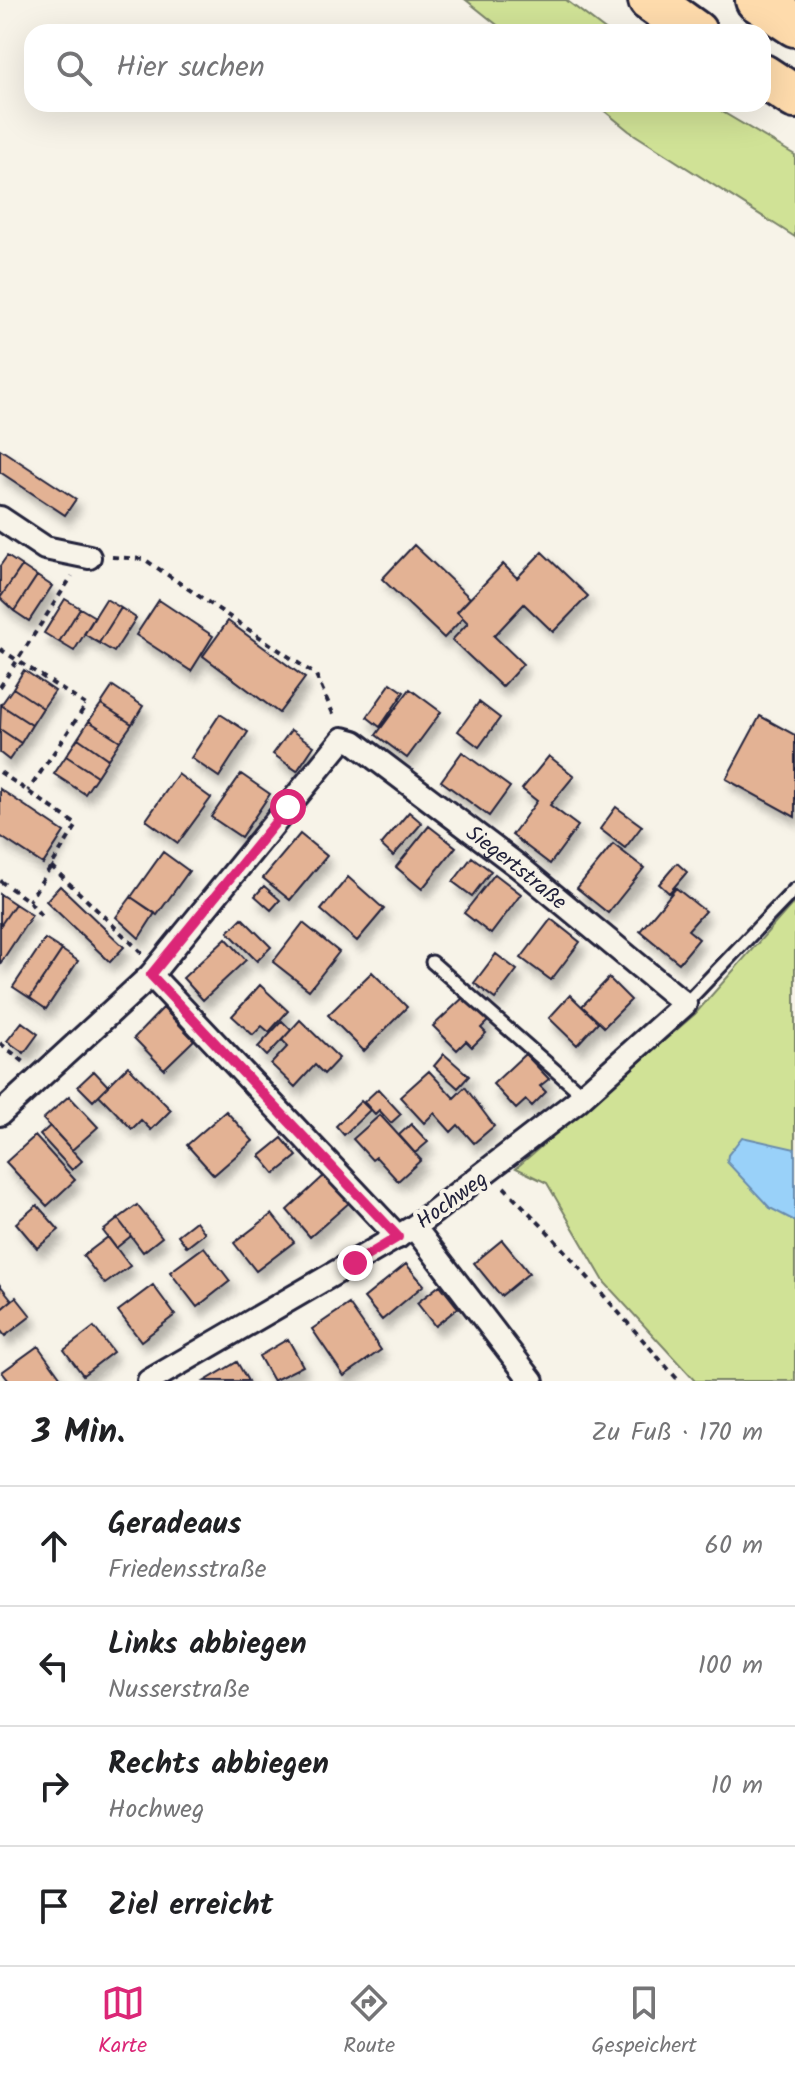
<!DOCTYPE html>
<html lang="de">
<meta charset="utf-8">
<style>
:root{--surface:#fff;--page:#f2f2f2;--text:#202124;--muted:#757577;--line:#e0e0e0;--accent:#db2777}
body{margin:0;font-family:Kalam,sans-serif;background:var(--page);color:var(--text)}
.stop{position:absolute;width:24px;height:24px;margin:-18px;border:6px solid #db2777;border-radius:50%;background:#fff}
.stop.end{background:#db2777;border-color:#fff;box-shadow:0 2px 8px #0008}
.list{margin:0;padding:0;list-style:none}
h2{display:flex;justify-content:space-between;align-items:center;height:104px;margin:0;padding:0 32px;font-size:34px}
h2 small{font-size:26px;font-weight:400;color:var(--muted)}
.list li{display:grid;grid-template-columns:52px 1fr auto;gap:24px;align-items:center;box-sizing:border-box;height:120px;padding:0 32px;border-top:2px solid var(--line)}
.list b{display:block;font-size:30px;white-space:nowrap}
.list p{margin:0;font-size:26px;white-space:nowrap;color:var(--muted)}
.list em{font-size:26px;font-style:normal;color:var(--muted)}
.icon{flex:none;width:44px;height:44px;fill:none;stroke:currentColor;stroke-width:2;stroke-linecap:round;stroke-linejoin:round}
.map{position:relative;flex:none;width:795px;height:1381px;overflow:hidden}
.search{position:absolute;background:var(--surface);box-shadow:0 8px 32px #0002;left:24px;right:24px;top:24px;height:88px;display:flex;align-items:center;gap:20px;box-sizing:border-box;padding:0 28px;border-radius:24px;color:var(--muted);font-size:30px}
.sheet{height:584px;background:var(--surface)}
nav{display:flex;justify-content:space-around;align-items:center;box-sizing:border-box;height:112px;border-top:2px solid var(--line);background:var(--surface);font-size:22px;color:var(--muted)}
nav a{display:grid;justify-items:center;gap:4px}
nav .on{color:var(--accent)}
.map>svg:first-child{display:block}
.green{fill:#d0e296;stroke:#798268;stroke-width:2}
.water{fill:#99d1f9;stroke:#698bad;stroke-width:2}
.building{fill:#e3b294;stroke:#22223b;stroke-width:2;filter:url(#shadow)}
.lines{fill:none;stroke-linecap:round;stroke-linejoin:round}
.service-casing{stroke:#22223b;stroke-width:17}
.minor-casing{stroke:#22223b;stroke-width:28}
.motorway-casing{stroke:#22223b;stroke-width:48}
.path{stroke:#22223b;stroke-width:4;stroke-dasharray:6 6;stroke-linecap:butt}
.service{stroke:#f7f3e8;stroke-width:11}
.minor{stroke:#f7f3e8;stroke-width:22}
.motorway{stroke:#fedbac;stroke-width:42}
.route{stroke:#db2777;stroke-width:10}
.labels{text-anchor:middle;stroke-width:8;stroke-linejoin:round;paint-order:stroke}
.street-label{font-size:22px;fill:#22223b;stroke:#f7f3e8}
</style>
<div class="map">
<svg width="795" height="1381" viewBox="0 0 795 1381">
<defs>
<filter id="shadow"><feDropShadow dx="5" dy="9" stdDeviation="4" flood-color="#0004"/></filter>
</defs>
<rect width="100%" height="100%" fill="#f7f3e8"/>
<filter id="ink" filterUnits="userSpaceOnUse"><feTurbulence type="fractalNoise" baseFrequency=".0125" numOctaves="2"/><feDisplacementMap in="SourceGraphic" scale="16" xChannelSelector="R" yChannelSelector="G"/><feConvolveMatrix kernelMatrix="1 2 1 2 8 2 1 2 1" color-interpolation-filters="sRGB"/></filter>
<g filter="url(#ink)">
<path class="green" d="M466 0H566L608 32H506Z
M596 104H709L795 155V237L629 131Z
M795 901V1381H695L605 1283 547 1183 516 1168 695 1014Z"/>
<path class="water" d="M742 1137 795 1149V1221L770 1208 727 1162 728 1155Z"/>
<path class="building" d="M0 449 76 499 65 515 0 472Z
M414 545 470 598 457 612 463 618 444 638 382 579Z
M542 552 588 596 553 632 524 604 494 636 523 664 502 687 452 640 468 623 457 612 503 564 517 578Z
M7 556 22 566 0 598V566Z
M22 566 37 576 14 611 0 598Z
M37 576 52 586 29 621 14 611Z
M65 599 80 608 59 642 44 633Z
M106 599 121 608 99 643 84 634Z
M159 600 213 636 191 671 136 635Z
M80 608 95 617 74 651 59 642Z
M121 608 136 618 114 652 99 643Z
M228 621 305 678 279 713 203 656Z
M24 670 55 691 43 708 13 688Z
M391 683 404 692 380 727 367 717Z
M113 686 143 706 132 724 101 704Z
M13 688 43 708 32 725 1 705Z
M410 689 441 712 407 758 376 735Z
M479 702 500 718 479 747 458 731Z
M101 704 132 724 120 741 89 721Z
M1 705 32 725 21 743 0 729Z
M220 714 248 732 219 777 191 758Z
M760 716 795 735V817L726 779Z
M89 721 120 741 108 759 78 738Z
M0 729 21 743 9 760 0 753Z
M291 730 314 746 297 771 273 754Z
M78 738 108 759 97 776 66 756Z
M462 752 510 787 489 816 441 781Z
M66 756 97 776 85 794 54 774Z
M549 756 574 776 550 805 578 826 550 864 512 835 537 801 522 789Z
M178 774 211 798 178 843 146 820Z
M241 774 270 794 241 837 211 817Z
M0 789 64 832 43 864 0 836Z
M616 807 642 826 625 848 600 829Z
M409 812 422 823 393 856 381 845Z
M429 826 456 847 422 889 396 867Z
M300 834 327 856 290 900 263 878Z
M613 844 644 868 608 913 577 888Z
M163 852 189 871 157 915 131 897Z
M472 857 491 871 472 896 453 882Z
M677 863 687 872 669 893 659 884Z
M495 874 521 894 491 934 464 913Z
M348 877 384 909 357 941 321 910Z
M60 886 124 947 110 962 46 901Z
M264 886 280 900 271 910 255 896Z
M676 888 705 911 688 930 699 939 679 963 640 931Z
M0 894 15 904 0 926Z
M131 897 155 913 139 938 116 917Z
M15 904 32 915 0 964V926Z
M242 918 271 947 257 961 228 932Z
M551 919 580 942 551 980 521 958Z
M303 923 339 952 309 990 273 962Z
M226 938 246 960 203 1000 183 978Z
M45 939 62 950 30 998 13 987Z
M62 950 78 961 46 1009 30 998Z
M496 954 517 970 495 999 474 983Z
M372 972 407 1007 364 1051 328 1015Z
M609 978 631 1000 604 1027 582 1006Z
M260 985 288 1011 269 1032 262 1026 253 1035 232 1016Z
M466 995 489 1020 481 1028 486 1033 472 1047 466 1041 457 1050 433 1026Z
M570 995 598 1022 577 1045 549 1018Z
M163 1008 194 1040 164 1069 134 1038Z
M300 1020 339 1058 324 1074 315 1065 295 1087 271 1064 288 1046 282 1040Z
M282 1021 291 1030 267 1056 258 1047Z
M22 1022 38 1034 24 1053 7 1041Z
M444 1054 469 1076 458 1088 434 1066Z
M525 1054 549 1079 540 1086 546 1092 532 1106 526 1100 516 1109 493 1084Z
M128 1066 171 1110 151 1130 141 1120 132 1129 99 1095Z
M94 1071 108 1086 93 1101 78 1086Z
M429 1071 454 1098 465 1087 494 1126 474 1143 458 1125 451 1132 434 1113 424 1123 400 1097Z
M378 1089 401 1114 391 1123 379 1110 375 1114 364 1102Z
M69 1096 98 1127 72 1150 43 1119Z
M361 1101 370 1110 344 1135 336 1126Z
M226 1111 253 1141 214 1175 187 1145Z
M380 1115 421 1160 398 1181 376 1157 372 1160 353 1139Z
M411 1124 428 1142 415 1153 399 1135Z
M50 1126 82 1161 72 1170 40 1135Z
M35 1136 75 1180 47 1206 6 1162Z
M282 1138 297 1156 275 1174 260 1156Z
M326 1174 350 1202 310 1237 287 1210Z
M37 1205 59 1230 37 1248 16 1223Z
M137 1205 162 1237 143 1252 118 1219Z
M272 1214 294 1242 256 1271 234 1243Z
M118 1219 131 1236 116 1248 103 1231Z
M196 1221 205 1233 187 1247 178 1235Z
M108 1237 130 1266 105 1284 83 1256Z
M502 1240 529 1273 501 1296 474 1263Z
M204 1247 230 1281 197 1307 170 1272Z
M406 1264 424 1285 382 1320 364 1298Z
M0 1285 12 1300 0 1310Z
M153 1285 175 1315 141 1341 118 1311Z
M440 1285 458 1308 435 1326 417 1303Z
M16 1297 31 1316 5 1336 0 1330V1310Z
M349 1304 381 1350 344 1376 312 1329Z
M94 1327 113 1352 83 1375 64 1350Z
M288 1339 303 1366 273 1381 259 1356Z
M38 1346 63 1381H9L2 1372Z
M237 1362 248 1381H205Z"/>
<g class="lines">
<g class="service-casing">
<path id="service" d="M432 962 583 1095
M685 1004 795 889"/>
</g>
<g class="minor-casing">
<g id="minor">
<path d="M0 518 45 548 89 557"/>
<path d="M151 975 398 1237"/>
<path id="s1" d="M0 1114 151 975 343 739 354 742 518 866 685 1004 576 1102 414 1227 149 1381"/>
<path d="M414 1227 532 1381"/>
</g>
</g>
<g class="motorway-casing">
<path id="motorway" d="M650 0 695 32
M757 0 795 25
M763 76 795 97"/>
</g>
<path class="path" d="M112 557 144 559 316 675 335 718
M0 649 86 705 28 791
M0 687 72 576
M0 772 77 825 29 901
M51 866 142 953
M0 881 29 901 43 918
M0 1043 24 1062
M504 1187 546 1230 679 1381"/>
<use href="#service" class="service"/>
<use href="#minor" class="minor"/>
<use href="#motorway" class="motorway"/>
</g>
</g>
<g class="lines" filter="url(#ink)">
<path class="route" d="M288 807 151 975 398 1237 355 1263"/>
</g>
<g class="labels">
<g class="street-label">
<text dy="8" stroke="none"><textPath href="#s1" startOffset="726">Siegertstraße</textPath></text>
<text transform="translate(451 1199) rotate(-36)" y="8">Hochweg</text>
</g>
</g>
</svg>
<div class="stop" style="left:288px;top:807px"></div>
<div class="stop end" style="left:355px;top:1263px"></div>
<div class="search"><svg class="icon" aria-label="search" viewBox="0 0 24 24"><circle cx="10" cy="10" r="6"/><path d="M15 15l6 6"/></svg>Hier suchen</div>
</div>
<section class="sheet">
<h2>3 Min.<small>Zu Fuß · 170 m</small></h2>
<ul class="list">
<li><svg class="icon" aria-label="ahead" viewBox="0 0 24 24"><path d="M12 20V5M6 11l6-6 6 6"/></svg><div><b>Geradeaus</b><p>Friedensstraße</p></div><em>60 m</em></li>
<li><svg class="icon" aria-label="left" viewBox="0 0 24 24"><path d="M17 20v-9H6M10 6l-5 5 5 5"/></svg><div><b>Links abbiegen</b><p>Nusserstraße</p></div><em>100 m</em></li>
<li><svg class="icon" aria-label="right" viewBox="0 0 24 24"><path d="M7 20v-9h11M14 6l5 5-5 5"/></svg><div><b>Rechts abbiegen</b><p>Hochweg</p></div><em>10 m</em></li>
<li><svg class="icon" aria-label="arrive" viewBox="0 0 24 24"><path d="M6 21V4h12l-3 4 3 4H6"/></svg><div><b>Ziel erreicht</b></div></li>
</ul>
</section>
<nav>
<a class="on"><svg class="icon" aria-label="map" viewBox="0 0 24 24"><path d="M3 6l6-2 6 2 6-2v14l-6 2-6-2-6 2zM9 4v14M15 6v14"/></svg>Karte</a>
<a><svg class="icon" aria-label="directions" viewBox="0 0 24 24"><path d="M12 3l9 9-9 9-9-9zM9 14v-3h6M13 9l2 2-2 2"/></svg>Route</a>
<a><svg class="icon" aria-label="saved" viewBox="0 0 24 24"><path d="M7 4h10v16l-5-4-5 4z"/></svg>Gespeichert</a>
</nav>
